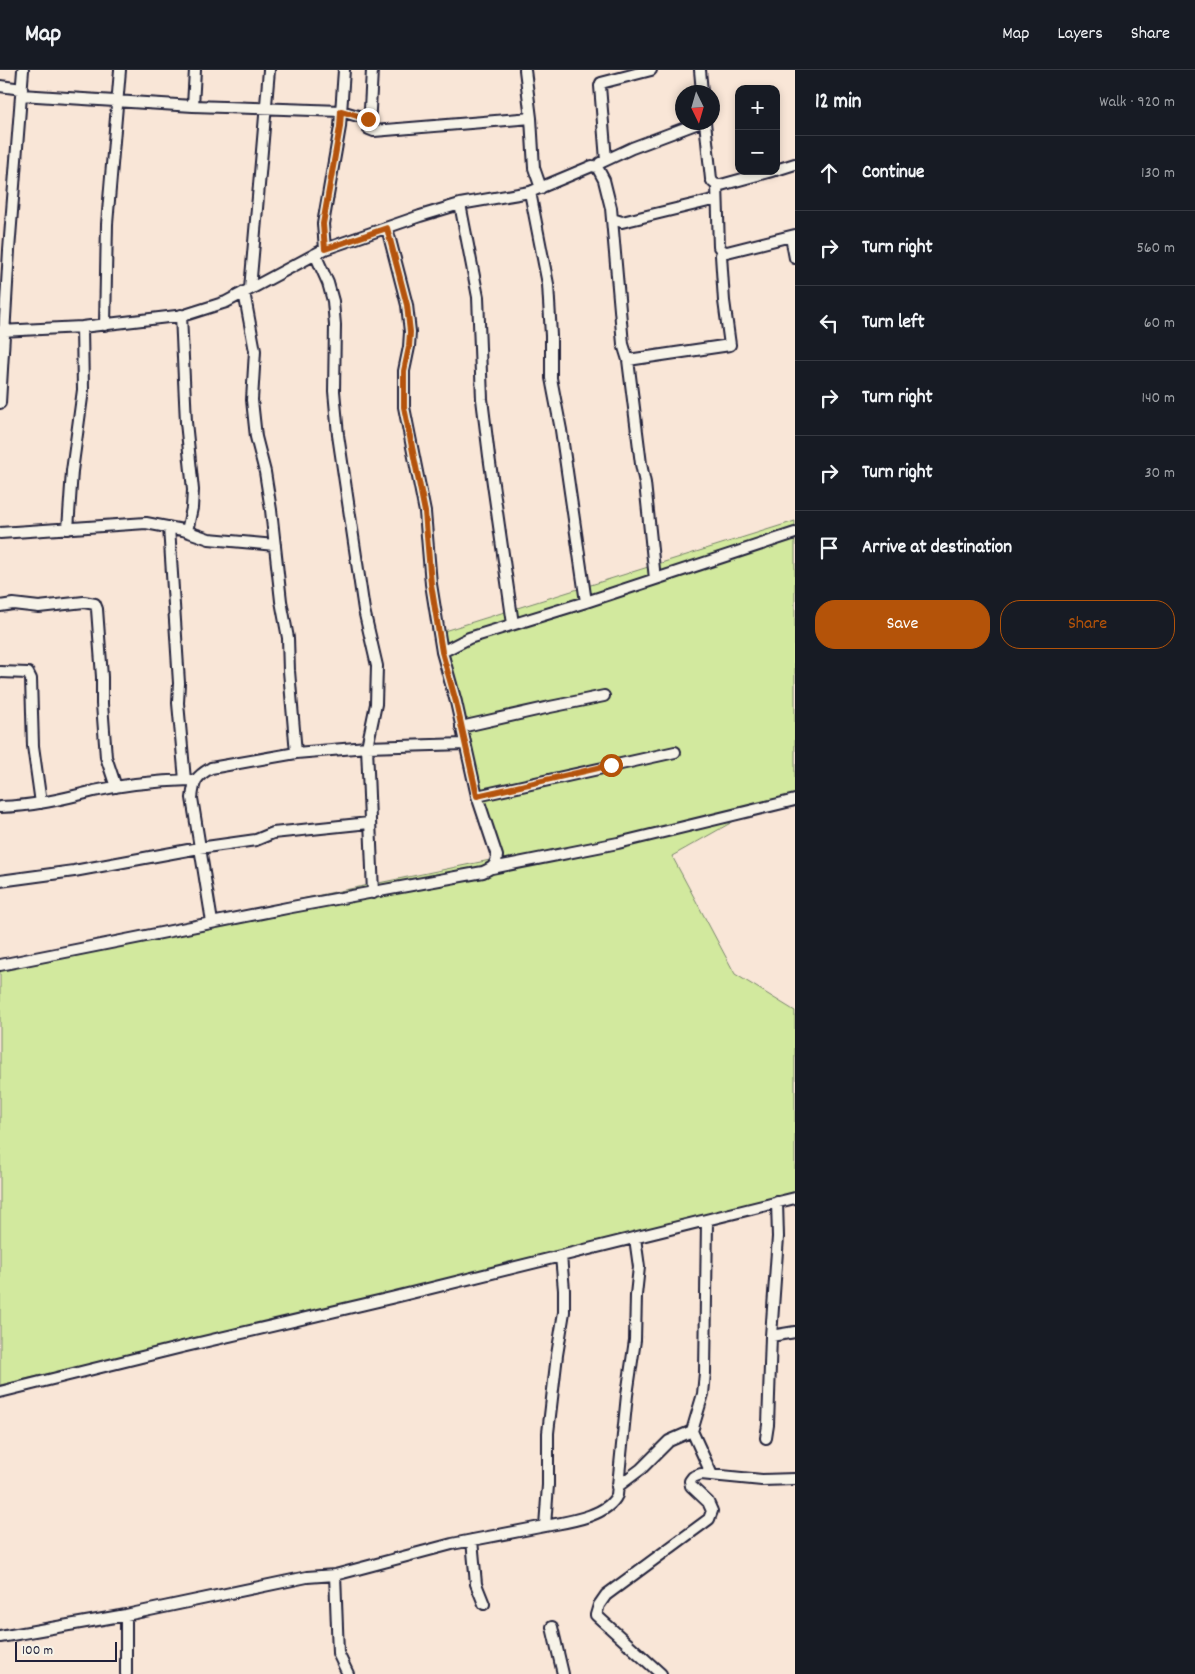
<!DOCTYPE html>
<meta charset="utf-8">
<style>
:root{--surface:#171b24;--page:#242831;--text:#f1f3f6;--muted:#9ea1a6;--line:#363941;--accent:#b45309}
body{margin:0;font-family:Dekko,sans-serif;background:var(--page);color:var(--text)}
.controls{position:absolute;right:15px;top:15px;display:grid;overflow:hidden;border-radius:10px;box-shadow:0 2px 8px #0003}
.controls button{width:45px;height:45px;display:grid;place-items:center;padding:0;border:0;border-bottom:1px solid var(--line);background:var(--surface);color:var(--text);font:25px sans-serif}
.compass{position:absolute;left:675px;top:15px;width:45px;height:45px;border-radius:50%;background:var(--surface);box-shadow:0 2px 8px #0003;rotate:175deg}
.scale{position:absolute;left:15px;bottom:12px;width:102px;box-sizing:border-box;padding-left:5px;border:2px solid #22223b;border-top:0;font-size:14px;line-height:18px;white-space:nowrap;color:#22223b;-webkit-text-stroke:4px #f7f3e8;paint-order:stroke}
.stop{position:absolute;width:15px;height:15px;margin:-11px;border:4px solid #b45309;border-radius:50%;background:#fff}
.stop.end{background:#b45309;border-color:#fff;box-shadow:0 1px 5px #0008}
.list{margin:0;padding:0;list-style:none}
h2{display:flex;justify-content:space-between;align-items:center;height:65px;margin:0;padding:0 20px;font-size:21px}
h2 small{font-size:16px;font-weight:400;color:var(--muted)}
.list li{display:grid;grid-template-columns:32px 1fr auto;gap:15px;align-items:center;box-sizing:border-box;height:75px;padding:0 20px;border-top:1px solid var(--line)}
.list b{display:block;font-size:19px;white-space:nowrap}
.list em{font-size:16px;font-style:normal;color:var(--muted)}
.actions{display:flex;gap:10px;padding:15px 20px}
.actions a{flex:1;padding:11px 0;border:1px solid var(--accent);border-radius:20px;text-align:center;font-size:18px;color:var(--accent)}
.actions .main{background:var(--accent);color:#fff}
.icon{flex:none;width:28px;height:28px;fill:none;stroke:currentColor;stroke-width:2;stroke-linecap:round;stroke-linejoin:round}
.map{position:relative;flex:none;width:795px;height:1604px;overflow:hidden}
header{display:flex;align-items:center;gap:30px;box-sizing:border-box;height:70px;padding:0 25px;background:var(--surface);border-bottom:1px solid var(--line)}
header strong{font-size:24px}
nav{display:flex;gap:28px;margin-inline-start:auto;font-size:18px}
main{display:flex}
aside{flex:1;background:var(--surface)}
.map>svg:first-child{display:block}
.green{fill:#d2e99e;stroke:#7a866c}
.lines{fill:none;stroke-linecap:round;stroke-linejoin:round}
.minor-casing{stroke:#22223b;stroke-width:14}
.minor{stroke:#f7f3e8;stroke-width:10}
.route{stroke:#b45309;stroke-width:6}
</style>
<header>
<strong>Map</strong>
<nav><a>Map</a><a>Layers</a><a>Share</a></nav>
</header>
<main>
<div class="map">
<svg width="795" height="1604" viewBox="0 0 795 1604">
<rect width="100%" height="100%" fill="#f9e6d7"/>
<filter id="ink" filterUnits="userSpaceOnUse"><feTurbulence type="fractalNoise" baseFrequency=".02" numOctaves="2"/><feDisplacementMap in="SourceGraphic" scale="10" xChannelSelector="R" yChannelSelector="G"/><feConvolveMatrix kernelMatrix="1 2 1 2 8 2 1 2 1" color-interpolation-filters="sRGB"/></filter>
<g filter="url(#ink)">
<path class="green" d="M795 451V728L734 751 672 786 735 904 795 941V1128L0 1315V891L495 789 444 561Z"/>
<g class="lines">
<g class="minor-casing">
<path id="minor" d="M372 0 369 59 374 61 531 48
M525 0 531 48 534 98 541 118
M700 0 702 22
M0 16 22 19
M21 25 193 36 341 41 368 49
M193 36 195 0
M705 52 711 109C713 114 716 115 721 115L772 101
M606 90 600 16 601 13 651 0
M600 93 632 78 701 52
M776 100 795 94
M717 115 719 177 723 181 727 182 795 165
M530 122 548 214 551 266V308L561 360 586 532
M460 134 478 227 482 329 489 386 513 554
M612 149 622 152 717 129
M387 158 407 235 410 262 409 277 404 301V337L425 442 431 514 442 582
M791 167 795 188
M325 179 323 154 340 57 344 0
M315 184 328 213 333 231 335 255 334 321 338 365 364 540 377 596 376 634 367 677 373 823
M250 219 269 0
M244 222 255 281 252 330 256 367 265 402 271 440 281 531 288 568 289 601 296 683
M181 245 186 352 193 420 192 438 187 461
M105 255 107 154 120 0
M0 261 82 257 185 245 226 232 325 179 420 146 460 134 530 122 592 96 597 97 604 110 611 138 623 274 628 290 641 394 645 413 655 509
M628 290 730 275 724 231 721 185 723 181
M0 333 9 180 23 0
M169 457 179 613 178 633 185 710
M68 459 72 401 83 320 82 257
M0 463 146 453 183 460 209 469 275 475
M0 536 13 534 39 537 84 532 95 534 97 539 102 607V634L106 687 116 717
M0 602 28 603 31 609 33 676 41 733
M461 657 550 637 604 626
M477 726 675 682
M0 737C33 736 63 729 94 721 126 714 158 711 190 710
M492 798 618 773 795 730
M0 811 74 801 199 778 256 770 273 763 369 753
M212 852 192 728C194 711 195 707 211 698L296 683 367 677 465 674
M0 895 292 837 483 802C492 798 496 796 497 786L477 726 456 632 442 582 469 568 586 532 795 463
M707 1150 705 1303 703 1324 692 1361 712 1405
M771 1266 795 1262
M0 1322 182 1277 391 1228 795 1128
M766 1368 768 1355 771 1266 778 1167 777 1132
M617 1417 641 1399 669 1371 692 1361
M545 1456C566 1452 607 1447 617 1425L627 1325 635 1270 636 1225 639 1197 635 1168
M472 1470 476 1514 484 1534
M335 1505 338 1583 348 1604
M126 1545V1604
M552 1557 563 1604
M0 1567 126 1545 307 1507 335 1505 452 1474 545 1456 548 1415V1363L557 1285 564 1242V1220L561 1186
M661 1604 596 1545 599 1535 606 1525 709 1449 712 1441 708 1432 691 1416 690 1411 693 1407 701 1404 762 1410 795 1409"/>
</g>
<use href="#minor" class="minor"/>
</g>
</g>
<g class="lines" filter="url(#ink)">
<path class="route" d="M368 49 341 41 340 57 323 154 325 179 387 158 407 235 410 262 409 277 404 301V337L425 442 431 514 442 582 456 632 477 726 611 695"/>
</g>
</svg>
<div class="controls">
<button>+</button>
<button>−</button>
</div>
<svg class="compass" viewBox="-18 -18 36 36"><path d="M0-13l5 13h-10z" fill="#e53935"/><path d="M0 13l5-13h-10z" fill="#9ea1a6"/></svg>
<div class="scale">100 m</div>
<div class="stop" style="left:611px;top:695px"></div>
<div class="stop end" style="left:368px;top:49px"></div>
</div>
<aside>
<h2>12 min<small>Walk · 920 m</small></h2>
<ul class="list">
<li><svg class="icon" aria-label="ahead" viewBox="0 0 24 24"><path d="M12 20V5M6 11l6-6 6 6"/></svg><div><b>Continue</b></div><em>130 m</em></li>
<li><svg class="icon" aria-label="right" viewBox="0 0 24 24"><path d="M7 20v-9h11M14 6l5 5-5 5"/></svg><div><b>Turn right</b></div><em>560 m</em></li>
<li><svg class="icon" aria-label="left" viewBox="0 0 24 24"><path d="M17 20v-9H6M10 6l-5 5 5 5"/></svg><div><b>Turn left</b></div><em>60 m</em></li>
<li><svg class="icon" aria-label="right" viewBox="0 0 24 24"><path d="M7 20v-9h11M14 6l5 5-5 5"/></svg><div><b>Turn right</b></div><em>140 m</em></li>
<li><svg class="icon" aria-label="right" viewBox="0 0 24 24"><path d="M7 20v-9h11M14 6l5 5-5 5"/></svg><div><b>Turn right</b></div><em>30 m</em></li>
<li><svg class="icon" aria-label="arrive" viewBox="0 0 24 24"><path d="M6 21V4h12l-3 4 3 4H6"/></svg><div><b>Arrive at destination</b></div></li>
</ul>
<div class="actions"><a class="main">Save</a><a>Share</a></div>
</aside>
</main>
